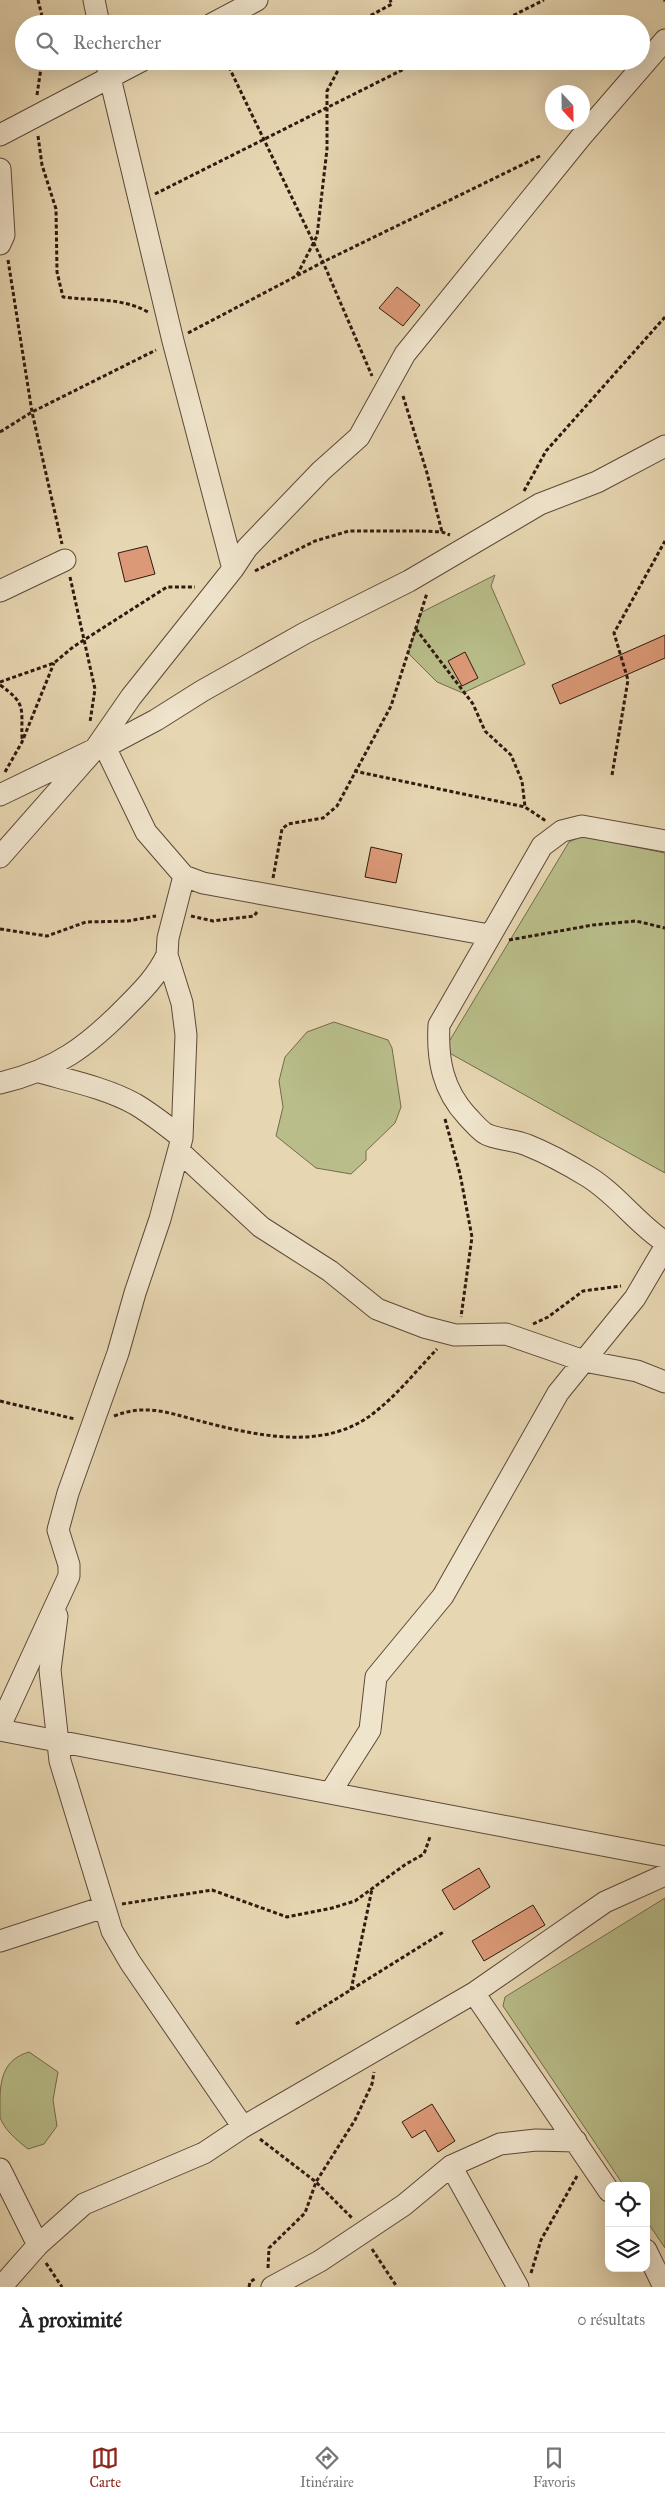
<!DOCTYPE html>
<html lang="fr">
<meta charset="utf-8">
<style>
:root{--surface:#fff;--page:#f6f6f6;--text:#222;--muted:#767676;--line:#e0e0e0;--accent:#8f2418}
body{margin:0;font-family:"IM FELL Great Primer",serif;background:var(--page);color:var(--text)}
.controls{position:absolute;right:15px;bottom:15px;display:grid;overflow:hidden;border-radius:10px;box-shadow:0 5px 20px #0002}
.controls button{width:45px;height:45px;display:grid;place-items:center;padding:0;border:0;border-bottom:1px solid var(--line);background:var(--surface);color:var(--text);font:25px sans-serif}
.compass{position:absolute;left:545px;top:85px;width:45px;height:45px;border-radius:50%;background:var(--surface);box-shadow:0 5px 20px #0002;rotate:158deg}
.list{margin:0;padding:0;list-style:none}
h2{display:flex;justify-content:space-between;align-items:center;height:65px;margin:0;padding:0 20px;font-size:21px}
h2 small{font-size:16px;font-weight:400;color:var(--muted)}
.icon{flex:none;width:28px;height:28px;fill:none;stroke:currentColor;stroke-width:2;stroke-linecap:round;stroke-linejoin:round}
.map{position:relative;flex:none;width:665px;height:2287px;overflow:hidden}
.search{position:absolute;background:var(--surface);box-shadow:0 5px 20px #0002;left:15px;right:15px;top:15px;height:55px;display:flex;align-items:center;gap:12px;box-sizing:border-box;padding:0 18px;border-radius:28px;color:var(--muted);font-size:19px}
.sheet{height:145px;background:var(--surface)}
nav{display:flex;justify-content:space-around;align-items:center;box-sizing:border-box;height:70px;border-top:1px solid var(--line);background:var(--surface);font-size:14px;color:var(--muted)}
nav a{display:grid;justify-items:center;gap:2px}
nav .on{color:var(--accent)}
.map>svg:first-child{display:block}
.green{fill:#b8bd89;stroke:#746b4c}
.building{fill:#dc9977;stroke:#31190f}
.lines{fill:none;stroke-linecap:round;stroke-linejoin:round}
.minor-casing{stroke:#5e4838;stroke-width:23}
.path{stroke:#31190f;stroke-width:3;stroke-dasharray:4 2.5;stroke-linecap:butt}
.minor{stroke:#efe4cc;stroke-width:21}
</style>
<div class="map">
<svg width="665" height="2287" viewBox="0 0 665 2287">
<rect width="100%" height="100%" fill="#e6d6b1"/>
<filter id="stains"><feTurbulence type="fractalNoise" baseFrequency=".004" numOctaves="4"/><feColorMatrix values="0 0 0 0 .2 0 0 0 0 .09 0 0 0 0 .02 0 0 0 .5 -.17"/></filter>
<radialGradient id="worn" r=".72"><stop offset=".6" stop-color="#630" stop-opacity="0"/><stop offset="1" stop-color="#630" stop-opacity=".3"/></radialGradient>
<path class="green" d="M495 575 491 586 525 664 463 693 437 682 408 653 422 612Z
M582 836 665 853V1173L444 1050 569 842Z
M334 1022 388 1040 392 1048 401 1107 395 1123 366 1151V1160L351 1174 316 1168 276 1136 283 1107 279 1081 285 1057 307 1032Z
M665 1898V2248L646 2220V2186H624L503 2006 505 1997Z
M29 2052 58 2072 53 2100 57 2126 44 2144 28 2149C18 2141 4 2130 0 2117 0 2112 0 2106 0 2101 0 2077 5 2059 29 2052Z"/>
<path class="building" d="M397 287 420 305 403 326 379 308Z
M147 546 155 574 125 582 118 553Z
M665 635V658L560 704 552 685Z
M465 652 478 678 462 686 448 661Z
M371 847 402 854 396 883 365 877Z
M479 1868 490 1887 454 1910 442 1890Z
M533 1905 545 1925 484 1961 472 1941Z
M432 2104 455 2141 438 2152 425 2130 412 2138 402 2122Z"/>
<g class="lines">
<g class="minor-casing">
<path id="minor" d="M94 0 99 24
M212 24 257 0
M106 61 173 341 233 569
M0 135 141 61
M0 169 4 235 0 244
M0 591 65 560
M105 747 156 720 202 691 305 633 409 581 540 504 597 482 665 446
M0 795 95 749 105 747 146 832 184 876 203 883 489 935
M665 841 582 826 562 831 542 846 439 1025C437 1060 443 1090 467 1116 473 1122 479 1130 486 1134 494 1139 516 1140 527 1145 547 1153 569 1165 587 1176 617 1194 637 1224 665 1242
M0 857 95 749 131 697 233 569 247 548 321 471 359 437 405 354 581 137 665 40
M39 1072C71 1081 106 1088 135 1104 152 1114 167 1126 182 1138
M0 1083C56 1070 88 1046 127 1006 143 990 157 976 167 955
M179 1151 261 1227 330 1271 377 1309 424 1327 455 1335 506 1334 584 1361 637 1371 665 1382
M57 1616 50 1670 60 1761 112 1931 130 1962 243 2127
M0 1726 69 1576V1565L58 1530 68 1493 118 1353 135 1293 160 1219 182 1138 186 1035 182 1003 167 955 168 938 184 876
M0 1730 665 1857
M330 1793 370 1730 376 1677 443 1596 558 1393 635 1298 665 1247
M0 1941 104 1907
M474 1993 609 2191
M451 2166 518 2287
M0 2169 38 2245
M646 2250 664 2287
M1 2287 38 2245 84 2204 204 2153 243 2127 474 1993 605 1902 665 1875
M272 2287 320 2261 404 2205 451 2166 500 2144 536 2140 576 2141"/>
</g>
<path class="path" d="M38 0 44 24
M664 0 665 1
M362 24 364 19 392 4 390 0
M496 24 544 0
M226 61 323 262 372 376
M37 95 42 61
M38 136 42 165 56 209 57 272 63 297C93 301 121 297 148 312
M155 194 420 61
M8 260 32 412 62 544
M297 275 317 236 327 149V91L343 61
M188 333 323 262 540 156
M403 396 427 473 442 532
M0 432 32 412 156 350
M524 491 546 451 665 317
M255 571 315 541 349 531H421L442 532 450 535
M70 577 95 689 90 722
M416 629 473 704 485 731 511 755 522 781 525 807
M0 682 54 663 73 647 167 587H195
M0 685C27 704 21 708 22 739
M354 771 525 807 546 821
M5 772 22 742 54 663
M612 775 628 680 614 633 665 541
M273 878 282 829 288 824 323 818 337 806 391 706 427 593
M191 916 213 921 254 916 257 912
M0 929 47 936 86 922 128 921 156 916
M509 940 593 925 636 921 665 928
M445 1119 460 1174 472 1237 461 1317
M533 1324 548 1317 583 1291 621 1286
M0 1401 75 1419
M114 1416C145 1404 166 1412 196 1420 253 1435 325 1453 375 1412 398 1394 417 1370 437 1349
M122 1904 212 1890 287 1917 332 1908 355 1901 406 1864 424 1854 430 1837
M351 1990 372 1889
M296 2024 445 1931
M260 2139 316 2182 352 2218
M372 2249 397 2287
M46 2263 62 2287
M268 2268 269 2248 305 2213 316 2182 355 2120 372 2084 374 2072
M531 2273 541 2240 577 2176
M249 2287 250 2282 256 2278"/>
<use href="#minor" class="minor"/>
</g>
<rect width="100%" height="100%" filter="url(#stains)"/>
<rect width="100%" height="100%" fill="url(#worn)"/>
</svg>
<div class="controls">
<button><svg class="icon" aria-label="locate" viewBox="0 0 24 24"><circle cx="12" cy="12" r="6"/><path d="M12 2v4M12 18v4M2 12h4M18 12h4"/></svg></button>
<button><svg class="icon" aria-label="layers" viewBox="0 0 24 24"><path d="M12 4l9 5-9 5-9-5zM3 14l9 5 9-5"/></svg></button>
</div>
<svg class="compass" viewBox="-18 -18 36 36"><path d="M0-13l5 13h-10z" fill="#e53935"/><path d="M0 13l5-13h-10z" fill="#767676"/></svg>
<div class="search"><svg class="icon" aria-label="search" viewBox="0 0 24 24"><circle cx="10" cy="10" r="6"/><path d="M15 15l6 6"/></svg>Rechercher</div>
</div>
<section class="sheet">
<h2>À proximité<small>0 résultats</small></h2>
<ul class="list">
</ul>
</section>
<nav>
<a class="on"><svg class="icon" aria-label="map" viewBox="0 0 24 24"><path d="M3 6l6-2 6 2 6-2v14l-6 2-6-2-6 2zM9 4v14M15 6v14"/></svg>Carte</a>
<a><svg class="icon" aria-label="directions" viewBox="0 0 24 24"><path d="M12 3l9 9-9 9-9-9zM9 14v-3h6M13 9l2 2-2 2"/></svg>Itinéraire</a>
<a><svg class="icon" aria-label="saved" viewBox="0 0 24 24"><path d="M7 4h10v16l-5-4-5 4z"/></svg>Favoris</a>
</nav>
